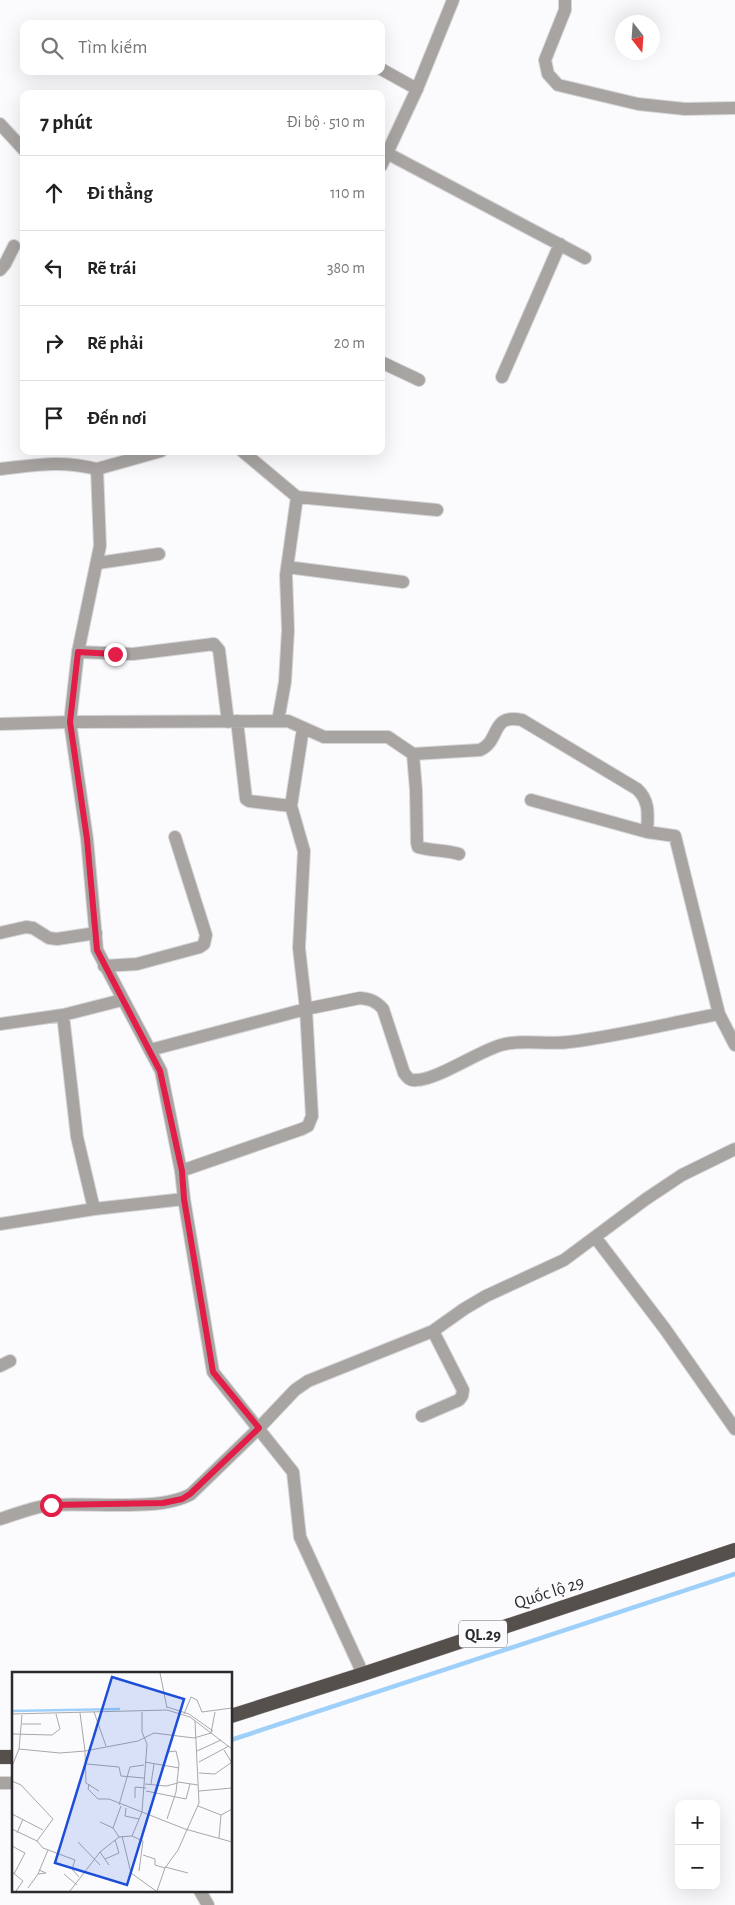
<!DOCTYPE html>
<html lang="vi">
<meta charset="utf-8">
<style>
:root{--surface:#fff;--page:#f2f2f2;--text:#222;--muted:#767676;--line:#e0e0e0}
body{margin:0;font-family:"Alegreya Sans",sans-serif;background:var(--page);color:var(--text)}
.controls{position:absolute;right:15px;bottom:15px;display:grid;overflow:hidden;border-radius:10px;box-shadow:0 5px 20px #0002}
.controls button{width:45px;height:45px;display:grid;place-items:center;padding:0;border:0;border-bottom:1px solid var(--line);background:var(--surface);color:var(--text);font:25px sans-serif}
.compass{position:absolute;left:615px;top:15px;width:45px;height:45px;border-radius:50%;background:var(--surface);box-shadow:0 5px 20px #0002;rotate:163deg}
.stop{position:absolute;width:15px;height:15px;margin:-11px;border:4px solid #e11d48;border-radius:50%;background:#fff}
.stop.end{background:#e11d48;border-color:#fff;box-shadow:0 1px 5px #0008}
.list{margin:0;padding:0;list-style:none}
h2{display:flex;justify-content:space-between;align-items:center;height:65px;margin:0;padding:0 20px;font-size:21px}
h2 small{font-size:16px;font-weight:400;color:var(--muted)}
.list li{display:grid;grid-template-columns:32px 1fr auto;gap:15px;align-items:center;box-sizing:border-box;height:75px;padding:0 20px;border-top:1px solid var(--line)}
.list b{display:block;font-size:19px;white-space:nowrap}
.list em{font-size:16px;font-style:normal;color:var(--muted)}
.icon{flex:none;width:28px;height:28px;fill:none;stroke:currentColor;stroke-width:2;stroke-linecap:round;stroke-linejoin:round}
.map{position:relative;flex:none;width:735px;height:1905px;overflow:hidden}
.search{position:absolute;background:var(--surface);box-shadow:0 5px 20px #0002;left:20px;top:20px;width:365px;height:55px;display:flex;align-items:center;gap:12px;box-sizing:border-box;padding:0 18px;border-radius:10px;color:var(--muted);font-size:19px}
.panel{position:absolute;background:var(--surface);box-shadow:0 5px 20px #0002;left:20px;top:90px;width:365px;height:365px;border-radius:10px}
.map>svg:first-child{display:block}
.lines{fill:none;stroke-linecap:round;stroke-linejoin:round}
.stream{stroke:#9fd0fa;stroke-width:4.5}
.minor-casing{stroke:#d6d6d9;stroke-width:14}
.tertiary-casing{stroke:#d6d6d9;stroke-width:14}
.trunk-casing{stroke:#d6d6d9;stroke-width:15}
.minor{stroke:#a7a4a2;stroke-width:12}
.tertiary{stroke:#a7a4a2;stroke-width:12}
.trunk{stroke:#56504c;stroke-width:14}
.route{stroke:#e11d48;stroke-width:6}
.labels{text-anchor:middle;stroke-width:5;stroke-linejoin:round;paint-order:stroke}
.shield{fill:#fbfbfe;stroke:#69696c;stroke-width:1}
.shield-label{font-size:16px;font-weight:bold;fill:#2b2b2e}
.street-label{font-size:18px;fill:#2b2b2e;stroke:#fbfbfe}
.inset-river{fill:none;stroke:#9fd0fa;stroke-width:2.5}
.inset-road{fill:none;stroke:#a8a8ab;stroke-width:1}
.view{fill:#1d4ed8;fill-opacity:0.15;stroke:#1d4ed8;stroke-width:2.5}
.inset-edge{fill:none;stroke:#2b2b2e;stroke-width:2.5}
</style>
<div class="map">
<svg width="735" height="1905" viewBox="0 0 735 1905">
<rect width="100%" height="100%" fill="#fbfbfe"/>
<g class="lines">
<path class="stream" d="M231 1740 735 1574"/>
<g class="minor-casing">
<path id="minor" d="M565 0V10L545 60 548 74 558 85 638 104 685 109 735 108
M381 69 417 89
M0 124 24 150
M381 150 585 258
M0 270 5 264 14 246
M381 362 419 380
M502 377 560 244
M242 451 297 497 437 510
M0 469C37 465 60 460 97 469
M98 563 159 554
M287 567 403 582
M78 652 133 654 214 644 219 650 228 722
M237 721 246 799 249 801 291 806
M278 721 285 682 288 630 286 575 297 497
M0 724 70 722 288 721 324 737H388L413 754 480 750C501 741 490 713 522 720L637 789C650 801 648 815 647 832
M413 754 416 790 417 843 418 847C431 851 446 850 459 854
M531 800 647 832 675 836 719 1014 735 1045
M0 933 26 927 33 928 49 938 57 939 96 933
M104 966 137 964 200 947 204 944 206 935 175 837
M63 1015 77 1137 94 1209
M0 1024 63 1015 122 1000
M150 1050 306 1009 360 998C370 999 376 1001 383 1009L404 1073C408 1078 410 1081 416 1080 437 1080 477 1052 501 1045 522 1039 547 1045 569 1042 619 1036 670 1023 719 1014
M181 1171 302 1129 308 1126 312 1116 306 1009 299 948 304 851 291 806 303 728
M0 1224 94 1209 184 1199
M595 1237 665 1329 735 1429
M0 1366 10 1361
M422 1416 459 1400 462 1396 463 1390 433 1331
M0 1519C17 1514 35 1506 52 1505 89 1502 161 1512 191 1494L259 1428 295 1390 308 1381 433 1331 464 1309 486 1296 564 1260 646 1199 682 1175 735 1149
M0 1783H14
M200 1891 208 1905"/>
</g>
<g class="tertiary-casing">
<path id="tertiary" d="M381 166 417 89 453 0
M161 451 97 469 100 546 78 652 70 722 87 839 97 950 161 1071 181 1171 184 1199 213 1372 293 1472 300 1537 363 1674"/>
</g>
<g class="trunk-casing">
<path id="trunk" d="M231 1716 363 1674 735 1550
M0 1757H14"/>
</g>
<use href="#minor" class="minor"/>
<use href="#tertiary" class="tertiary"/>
<use href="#trunk" class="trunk"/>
</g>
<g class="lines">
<path class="route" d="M51 1505 163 1503 182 1499 190 1494 259 1428 213 1372 184 1199 182 1171 160 1071 97 950 87 839 70 722 78 652 115 654"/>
</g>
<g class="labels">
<rect class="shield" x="459" y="1620.5" width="48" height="27" rx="4"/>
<g class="shield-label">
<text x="483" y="1640">QL.29</text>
</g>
<g class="street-label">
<text transform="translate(549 1592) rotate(-18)" y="6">Quốc lộ 29</text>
</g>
</g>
<g transform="translate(12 1672)">
<rect width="220" height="220" fill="#fbfbfe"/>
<path class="inset-river" d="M0 39 108 37"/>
<path class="inset-road" d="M148 1 155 36M155 35 177 42 201 59M82 40 94 74M68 41 73 79 126 69 142 61 182 66 199 61 203 40M0 42 155 38 178 45 220 77M172 42 179 25 185 28 190 40 220 36M10 43 7 77 48 81 73 79 74 111 87 119M10 52H29M0 62 40 63 48 57 44 42M212 78 220 91M185 79 209 68M155 80 164 79 167 92 164 120 155 147M133 90 167 96M187 90 217 74M75 92 107 95 109 104 132 106M0 94 7 77M187 101 203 102 220 90M0 109 9 113 41 147 25 169M166 110 186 113M77 112 76 117 86 127H97L173 157 220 170M133 112 154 114 166 111M139 112 142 92M134 119 174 127 178 112M187 119 220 116M123 126V115L134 116M107 133 118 95 132 93M186 134 209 143 220 137M114 136 113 144 127 147M0 142 31 158M88 150 101 156 107 165M101 156 109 134M0 157 25 169 31 176 63 188 60 197 67 205M5 161 11 147M110 164 119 201 144 219M120 164 131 169 127 199M207 166 209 143M66 170 88 193M0 174 13 181 2 202M88 180 97 193M131 183 143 187V193L153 196M93 187 107 181 103 168M153 195 176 201M0 200 11 209 4 219M26 202 34 201 27 198M52 202 65 213M16 216 26 202 36 178M58 219 88 180 107 165 120 164 130 140 135 72 130 60V40M145 219 153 196 166 178 187 131 183 49"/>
<path class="view" d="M100 5 172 27 115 213 43 191Z"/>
<rect width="220" height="220" class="inset-edge"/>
</g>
</svg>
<div class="controls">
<button>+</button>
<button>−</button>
</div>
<svg class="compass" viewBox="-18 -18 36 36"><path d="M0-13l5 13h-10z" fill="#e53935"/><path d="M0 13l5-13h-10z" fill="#767676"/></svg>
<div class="stop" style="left:51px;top:1505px"></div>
<div class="stop end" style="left:115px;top:654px"></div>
<div class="search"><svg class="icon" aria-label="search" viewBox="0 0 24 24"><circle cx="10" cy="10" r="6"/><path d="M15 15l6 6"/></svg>Tìm kiếm</div>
<section class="panel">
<h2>7 phút<small>Đi bộ · 510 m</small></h2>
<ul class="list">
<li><svg class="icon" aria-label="ahead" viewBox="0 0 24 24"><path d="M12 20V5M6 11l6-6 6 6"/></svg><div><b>Đi thẳng</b></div><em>110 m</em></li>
<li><svg class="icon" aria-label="left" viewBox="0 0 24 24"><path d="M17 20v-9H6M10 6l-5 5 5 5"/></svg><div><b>Rẽ trái</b></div><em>380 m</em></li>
<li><svg class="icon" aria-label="right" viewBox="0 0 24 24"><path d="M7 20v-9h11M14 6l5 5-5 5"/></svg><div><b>Rẽ phải</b></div><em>20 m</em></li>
<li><svg class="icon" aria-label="arrive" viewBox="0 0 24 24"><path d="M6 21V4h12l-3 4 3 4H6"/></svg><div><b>Đến nơi</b></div></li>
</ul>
</section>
</div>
